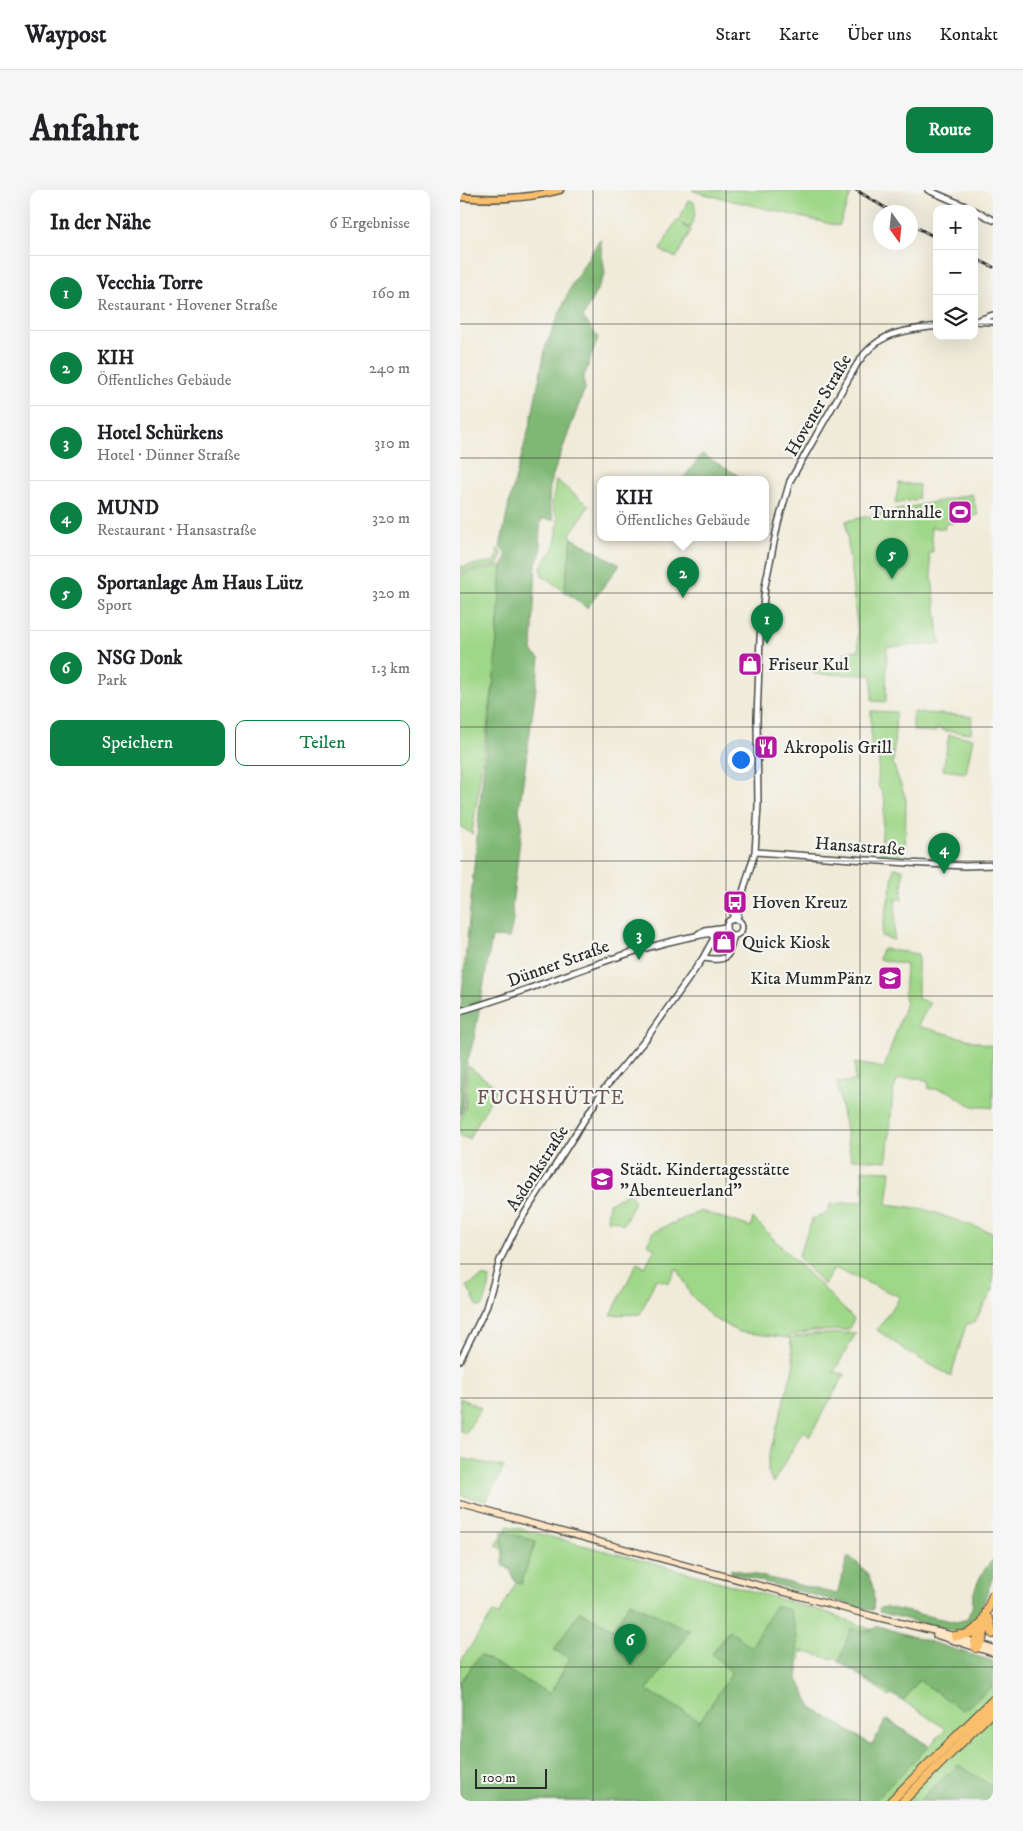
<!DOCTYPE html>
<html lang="de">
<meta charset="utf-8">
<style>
:root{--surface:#fff;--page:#f6f6f6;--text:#202124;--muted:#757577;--line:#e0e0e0;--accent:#0b8043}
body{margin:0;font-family:"IM FELL DW Pica",serif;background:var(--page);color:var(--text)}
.controls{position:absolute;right:15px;top:15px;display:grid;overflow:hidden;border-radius:10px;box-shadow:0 5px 20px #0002}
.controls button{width:45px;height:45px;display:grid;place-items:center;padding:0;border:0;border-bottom:1px solid var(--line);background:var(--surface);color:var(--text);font:25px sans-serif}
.compass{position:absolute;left:413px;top:15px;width:45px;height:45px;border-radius:50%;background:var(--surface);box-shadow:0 5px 20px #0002;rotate:165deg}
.scale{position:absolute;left:15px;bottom:12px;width:72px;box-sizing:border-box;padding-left:5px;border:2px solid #2b2b2b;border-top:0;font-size:14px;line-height:18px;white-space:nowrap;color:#2b2b2b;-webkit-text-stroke:4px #f6f6f2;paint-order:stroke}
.you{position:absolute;left:280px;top:569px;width:18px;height:18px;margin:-12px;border:4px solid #fff;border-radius:50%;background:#1a73e8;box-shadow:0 0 0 8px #1a73e833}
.badge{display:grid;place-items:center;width:32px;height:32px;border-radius:50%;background:var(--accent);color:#fff;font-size:16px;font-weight:700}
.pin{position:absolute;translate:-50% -41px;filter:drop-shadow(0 1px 2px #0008)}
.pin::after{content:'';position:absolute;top:26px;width:18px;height:15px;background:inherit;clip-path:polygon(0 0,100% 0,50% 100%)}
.popup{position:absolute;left:137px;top:286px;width:172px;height:65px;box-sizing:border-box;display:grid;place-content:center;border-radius:10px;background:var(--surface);filter:drop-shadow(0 1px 4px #0005);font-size:16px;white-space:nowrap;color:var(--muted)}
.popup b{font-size:19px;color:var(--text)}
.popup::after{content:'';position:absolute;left:50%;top:100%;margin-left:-10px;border:10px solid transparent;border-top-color:var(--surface)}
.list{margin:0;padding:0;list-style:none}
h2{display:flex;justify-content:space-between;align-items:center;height:65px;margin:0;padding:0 20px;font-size:21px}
h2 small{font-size:16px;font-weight:400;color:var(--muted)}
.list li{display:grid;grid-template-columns:32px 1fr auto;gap:15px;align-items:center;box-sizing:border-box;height:75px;padding:0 20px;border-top:1px solid var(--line)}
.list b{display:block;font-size:19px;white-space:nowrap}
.list p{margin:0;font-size:16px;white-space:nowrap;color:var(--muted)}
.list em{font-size:16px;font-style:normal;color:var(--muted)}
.actions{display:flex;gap:10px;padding:15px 20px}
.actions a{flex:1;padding:11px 0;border:1px solid var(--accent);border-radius:10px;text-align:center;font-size:18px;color:var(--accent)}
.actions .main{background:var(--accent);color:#fff}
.icon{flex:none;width:28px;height:28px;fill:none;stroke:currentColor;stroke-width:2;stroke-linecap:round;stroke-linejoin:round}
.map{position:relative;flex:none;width:533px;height:1611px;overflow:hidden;border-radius:10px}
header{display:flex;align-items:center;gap:30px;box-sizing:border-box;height:70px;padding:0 25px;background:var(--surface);border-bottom:1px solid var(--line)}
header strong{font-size:24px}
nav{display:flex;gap:28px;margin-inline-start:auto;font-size:18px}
.intro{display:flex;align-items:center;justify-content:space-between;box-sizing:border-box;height:120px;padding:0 30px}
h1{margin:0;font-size:35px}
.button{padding:12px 22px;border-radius:10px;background:var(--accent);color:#fff;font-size:18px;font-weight:700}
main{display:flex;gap:30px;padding:0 30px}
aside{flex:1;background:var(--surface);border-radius:10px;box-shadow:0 5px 20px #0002}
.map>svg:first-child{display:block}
.green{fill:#9fd788;stroke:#65815a;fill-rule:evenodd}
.forest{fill:#7fb874;stroke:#557250}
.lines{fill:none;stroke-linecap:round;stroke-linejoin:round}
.tertiary-casing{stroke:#494845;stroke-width:8}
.secondary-casing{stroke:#494845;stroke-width:8}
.primary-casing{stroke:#494845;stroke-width:9}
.motorway-casing{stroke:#494845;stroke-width:10}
.tertiary{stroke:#fff;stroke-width:5}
.secondary{stroke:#fde5c5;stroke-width:5.5}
.primary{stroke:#f9bf6d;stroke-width:6}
.motorway{stroke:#f9bf6d;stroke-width:8}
.rail-casing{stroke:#2b2b2b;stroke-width:3}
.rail{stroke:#f6f6f2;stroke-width:1;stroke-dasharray:4;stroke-linecap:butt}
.grid{fill:none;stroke:#2b2b2b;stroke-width:1;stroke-opacity:0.55}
.labels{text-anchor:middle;stroke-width:4.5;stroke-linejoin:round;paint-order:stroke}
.street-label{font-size:18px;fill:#2b2b2b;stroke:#f6f6f2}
.poi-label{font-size:18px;fill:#2b2b2b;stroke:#f6f6f2;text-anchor:start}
.neighbourhood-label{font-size:19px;letter-spacing:1px;fill:#6a5552;stroke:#f6f6f2}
</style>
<header>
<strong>Waypost</strong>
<nav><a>Start</a><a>Karte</a><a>Über uns</a><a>Kontakt</a></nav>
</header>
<div class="intro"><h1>Anfahrt</h1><a class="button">Route</a></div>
<main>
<aside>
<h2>In der Nähe<small>6 Ergebnisse</small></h2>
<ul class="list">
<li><span class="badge">1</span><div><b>Vecchia Torre</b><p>Restaurant · Hovener Straße</p></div><em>160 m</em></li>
<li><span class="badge">2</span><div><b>KIH</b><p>Öffentliches Gebäude</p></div><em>240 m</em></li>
<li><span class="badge">3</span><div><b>Hotel Schürkens</b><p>Hotel · Dünner Straße</p></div><em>310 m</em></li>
<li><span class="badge">4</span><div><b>MUND</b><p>Restaurant · Hansastraße</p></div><em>320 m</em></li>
<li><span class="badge">5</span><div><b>Sportanlage Am Haus Lütz</b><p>Sport</p></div><em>320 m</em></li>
<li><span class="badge">6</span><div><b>NSG Donk</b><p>Park</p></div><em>1.3 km</em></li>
</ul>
<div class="actions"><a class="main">Speichern</a><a>Teilen</a></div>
</aside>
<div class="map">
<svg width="533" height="1611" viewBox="0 0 533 1611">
<rect width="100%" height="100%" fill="#f6f6f2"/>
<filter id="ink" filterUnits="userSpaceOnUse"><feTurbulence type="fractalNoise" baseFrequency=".02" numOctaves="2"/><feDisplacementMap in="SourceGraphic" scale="10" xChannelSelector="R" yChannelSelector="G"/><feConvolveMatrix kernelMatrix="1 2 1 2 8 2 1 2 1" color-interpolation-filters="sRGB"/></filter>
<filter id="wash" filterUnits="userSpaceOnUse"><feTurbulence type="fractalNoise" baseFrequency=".0096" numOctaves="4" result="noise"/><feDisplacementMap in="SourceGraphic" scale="20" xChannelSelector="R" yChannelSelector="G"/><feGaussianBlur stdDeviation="1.12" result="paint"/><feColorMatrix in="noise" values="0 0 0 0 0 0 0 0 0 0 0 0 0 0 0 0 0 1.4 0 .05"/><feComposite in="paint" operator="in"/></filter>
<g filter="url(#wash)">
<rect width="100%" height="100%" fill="#f0ebd9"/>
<path class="green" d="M232 0H385L391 4 379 36 240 3Z
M228 10 234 12C237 21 234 29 231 38L221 34 231 40 216 68 200 60 216 31 218 32Z
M96 290 129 316 110 344 112 348 104 401 83 386 81 382 82 375 94 359 97 342 98 329 92 315Z
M439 293 459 295 458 309 435 314Z
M512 304 518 325 484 335 485 339 471 337 473 362 469 363 480 454 427 457 426 512 412 511V485L353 484 354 479 384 477 385 462 399 460C396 417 389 374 386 331Z
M36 360H39L42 364 38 375 0 382V377L36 371 38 362Z
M42 376 34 488 12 644 0 636V498L3 494 0 492V384Z
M411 521 436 522 433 574 446 609 445 667 420 666 425 609 418 595 419 567H411Z
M453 522 507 526 512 527 511 543 486 541 477 538 475 542 454 541 452 530Z
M489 545 513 548 506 583 483 580Z
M434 678 443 679 442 710 436 709 434 750 421 746 432 692Z
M424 759 458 764V809L470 812 458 836 533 856V918C527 916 519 918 513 916 493 908 495 898 469 899L468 891 459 888 438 889 433 901 427 971 391 969 377 893 395 891V873L424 878 446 813 444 807 446 775 419 769 421 761Z
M8 876 37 898 9 949 0 946V930L5 919Z
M402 980 431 981 427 1014 464 1019 533 1043V1100L514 1132 506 1135 491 1186 451 1164 417 1140 440 1107 374 1078 364 1095 338 1067 352 1029 366 1024 371 1014 404 1011Z
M169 1002 175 1011 163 1035 158 1031 147 1030 149 1013Z
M241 1021 291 1037 293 1028 394 1129 388 1140 352 1141 329 1146 330 1148 352 1144 396 1143 374 1182 385 1184 349 1247 344 1240 313 1293 308 1281V1270L334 1174 330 1148 279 1142 253 1128 230 1104 218 1079 215 1080 209 1093 196 1089 180 1124 151 1125 177 1073 185 1077 195 1058 187 1054 193 1042Z
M24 1086 30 1088 29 1098 23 1116 18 1117 7 1096Z
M0 1208 21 1218 6 1243 0 1241Z
M0 1268 44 1277 26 1311 0 1305Z
M48 1336 212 1378 368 1423 407 1438 533 1477V1611H0V1472L33 1423 39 1425 60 1385 43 1376 50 1363 36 1356ZM341 1461 372 1469 373 1467 430 1507 433 1504 486 1539 469 1556 428 1530 411 1555 352 1518 344 1506 338 1488Z"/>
<path class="forest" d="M140 49 145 84 123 127 138 148 123 189 125 198 90 293 89 314 94 330 81 329 79 353H81L80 365 76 372 72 461 80 469 59 621 62 633 52 716 53 731 49 748 32 747 14 849 6 876 3 919 0 926V825L21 602 34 488 42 376 46 370V364L40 358 50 309 71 230 86 155 112 94Z
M242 264 284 289H223Z
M112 348 160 375 127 418 104 401Z
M42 1341 76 1351 61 1394 54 1390 50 1379 43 1373Z
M388 1366C410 1381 416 1394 413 1420H409L271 1383V1379L377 1404Z
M533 1370V1387L517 1431 511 1438 496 1442 419 1422 420 1418 426 1417 496 1432 508 1429C508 1424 510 1423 512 1418 513 1414 512 1409 513 1406 516 1394 524 1377 533 1370Z
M170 1412 230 1441 187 1500 240 1531 272 1483 252 1464 269 1440 291 1457 315 1416 330 1420 337 1446 338 1489 352 1518 412 1555 426 1530 469 1556 414 1611H0V1493L20 1465 90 1504 110 1468 94 1460 120 1421 153 1439Z
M418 1436 533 1471V1496L506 1518 502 1520 459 1490 443 1511 379 1472 391 1438C403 1441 407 1444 418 1436Z
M499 1575 533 1597V1611H459L471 1599Z"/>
</g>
<g filter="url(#ink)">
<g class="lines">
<g class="tertiary-casing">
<path id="tertiary" d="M468 0 512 19
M514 20 533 30
M514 131 533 132
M516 131 533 125
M295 662 448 673 505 676 533 675
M266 737a8 8 0 1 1 16 0a8 8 0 1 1-16 0Z
M272 730 276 714 280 712
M277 730 280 712 295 662 298 616 297 529 300 448 305 396 318 333 330 291 397 174C418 142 441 141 477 136
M238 744 244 740 266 737
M243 768C269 771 267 770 274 745
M0 821C90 796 173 752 267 741
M0 1170 26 1118 40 1070 58 1034 144 899 186 849 243 768 254 748 250 743"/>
</g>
<g class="secondary-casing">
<path id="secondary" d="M0 1314 412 1426 495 1446 533 1458
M476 1445 533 1463"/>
</g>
<g class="primary-casing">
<path id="primary" d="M0 7C33 10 67 9 100 0"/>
</g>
<g class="motorway-casing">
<path id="motorway" d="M529 1429 533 1444
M495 1446 509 1444 521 1434
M516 1458 515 1452 533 1405
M516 1458 522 1450 527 1432
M431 1611 533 1510
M443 1611 533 1521"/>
</g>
<use href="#tertiary" class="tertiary"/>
<use href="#secondary" class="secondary"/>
<use href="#primary" class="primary"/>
<use href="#motorway" class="motorway"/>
<g class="rail-casing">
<path id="rail" d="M396 0 432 22
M450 34 477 48
M514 68 533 77"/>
</g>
<use href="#rail" class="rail"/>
</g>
</g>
<path class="grid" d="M133 0V1611M266 0V1611M400 0V1611M0 134H477M514 134H533M0 268H533M0 403H533M0 537H533M0 671H533M0 806H533M0 940H533M0 1074H533M0 1208H533M0 1342H533M0 1477H533"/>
<defs>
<g id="stadium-square" transform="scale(1.25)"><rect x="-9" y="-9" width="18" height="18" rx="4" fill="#b5179e" stroke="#f6f6f2"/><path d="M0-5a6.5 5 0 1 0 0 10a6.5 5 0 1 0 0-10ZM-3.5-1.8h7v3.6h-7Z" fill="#fff"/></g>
<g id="shop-square" transform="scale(1.25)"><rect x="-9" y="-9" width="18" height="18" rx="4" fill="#b5179e" stroke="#f6f6f2"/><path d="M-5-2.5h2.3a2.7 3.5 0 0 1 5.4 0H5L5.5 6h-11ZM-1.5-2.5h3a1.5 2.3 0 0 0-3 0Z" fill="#fff"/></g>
<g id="restaurant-square" transform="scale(1.25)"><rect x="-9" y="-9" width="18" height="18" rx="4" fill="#b5179e" stroke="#f6f6f2"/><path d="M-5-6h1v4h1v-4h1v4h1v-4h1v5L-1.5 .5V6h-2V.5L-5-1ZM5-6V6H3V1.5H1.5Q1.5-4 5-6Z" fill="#fff"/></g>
<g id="bus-square" transform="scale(1.25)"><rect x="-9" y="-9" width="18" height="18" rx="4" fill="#b5179e" stroke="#f6f6f2"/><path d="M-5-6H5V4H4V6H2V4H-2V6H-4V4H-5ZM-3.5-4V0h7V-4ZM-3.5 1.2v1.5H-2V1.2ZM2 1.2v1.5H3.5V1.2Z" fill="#fff"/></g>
<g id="school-square" transform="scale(1.25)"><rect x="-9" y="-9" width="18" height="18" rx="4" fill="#b5179e" stroke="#f6f6f2"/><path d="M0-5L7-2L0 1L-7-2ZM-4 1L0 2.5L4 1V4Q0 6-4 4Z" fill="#fff"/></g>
</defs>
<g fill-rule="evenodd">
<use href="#stadium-square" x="500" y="322"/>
<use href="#shop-square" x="290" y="474"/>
<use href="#restaurant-square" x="306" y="557"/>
<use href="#bus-square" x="275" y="712"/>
<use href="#shop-square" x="264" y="752"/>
<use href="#school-square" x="430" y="788"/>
<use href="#school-square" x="142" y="989"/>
</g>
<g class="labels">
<g class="street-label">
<text transform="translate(358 215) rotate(-60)" y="6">Hovener Straße</text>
<text transform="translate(400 656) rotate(4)" y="6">Hansastraße</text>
<text transform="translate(98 773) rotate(-20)" y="6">Dünner Straße</text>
<text transform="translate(77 978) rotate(-57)" y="6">Asdonkstraße</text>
</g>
<g class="poi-label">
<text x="482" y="328" text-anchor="end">Turnhalle</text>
<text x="308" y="480">Friseur Kul</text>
<text x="324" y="563">Akropolis Grill</text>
<text x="292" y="718">Hoven Kreuz</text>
<text x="282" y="758">Quick Kiosk</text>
<text x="412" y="794" text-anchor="end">Kita MummPänz</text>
<text x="160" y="985">Städt. Kindertagesstätte<tspan x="160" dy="21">"Abenteuerland"</tspan></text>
</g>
<g class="neighbourhood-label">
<text x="91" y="914">FUCHSHÜTTE</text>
</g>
</g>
</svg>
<div class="controls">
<button>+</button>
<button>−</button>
<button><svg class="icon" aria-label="layers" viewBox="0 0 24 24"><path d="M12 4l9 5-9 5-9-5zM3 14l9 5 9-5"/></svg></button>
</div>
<svg class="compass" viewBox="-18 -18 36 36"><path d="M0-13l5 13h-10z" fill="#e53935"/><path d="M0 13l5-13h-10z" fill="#757577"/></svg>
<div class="scale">100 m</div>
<div class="you"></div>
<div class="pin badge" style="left:307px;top:454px">1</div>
<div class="pin badge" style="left:223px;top:408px">2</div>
<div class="popup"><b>KIH</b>Öffentliches Gebäude</div>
<div class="pin badge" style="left:179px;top:770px">3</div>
<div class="pin badge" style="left:484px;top:684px">4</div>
<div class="pin badge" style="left:432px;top:389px">5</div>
<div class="pin badge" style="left:170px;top:1475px">6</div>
</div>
</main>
